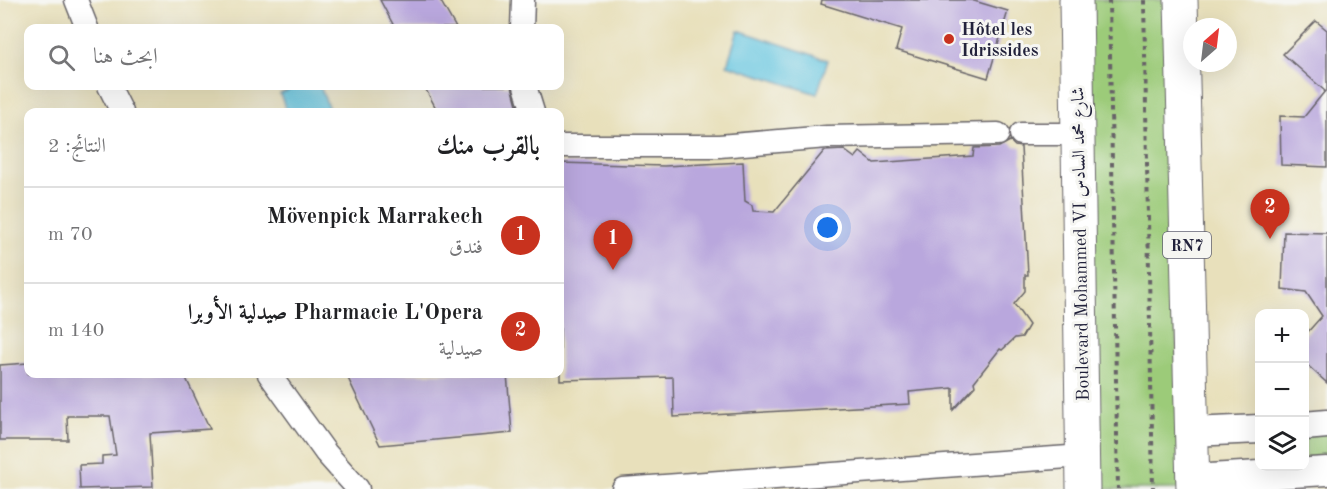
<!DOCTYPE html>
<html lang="ar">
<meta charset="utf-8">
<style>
:root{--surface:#fff;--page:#f6f6f6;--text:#202124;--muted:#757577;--line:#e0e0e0;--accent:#c8321e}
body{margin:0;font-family:"Old Standard TT",Amiri,serif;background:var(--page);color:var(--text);direction:rtl}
.controls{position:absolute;right:18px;bottom:18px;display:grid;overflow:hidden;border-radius:12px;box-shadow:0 6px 24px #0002}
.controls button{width:54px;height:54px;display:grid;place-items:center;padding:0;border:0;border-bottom:2px solid var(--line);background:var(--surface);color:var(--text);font:30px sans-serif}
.compass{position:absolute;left:1183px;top:18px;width:54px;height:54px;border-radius:50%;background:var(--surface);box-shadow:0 6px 24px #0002;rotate:28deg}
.you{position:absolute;left:828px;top:228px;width:21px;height:21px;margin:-15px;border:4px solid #fff;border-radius:50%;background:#1a73e8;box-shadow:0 0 0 9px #1a73e833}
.badge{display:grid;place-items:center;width:39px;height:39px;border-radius:50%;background:var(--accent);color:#fff;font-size:20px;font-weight:700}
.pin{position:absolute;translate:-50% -50px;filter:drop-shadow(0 2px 3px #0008)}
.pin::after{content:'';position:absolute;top:32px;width:21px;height:18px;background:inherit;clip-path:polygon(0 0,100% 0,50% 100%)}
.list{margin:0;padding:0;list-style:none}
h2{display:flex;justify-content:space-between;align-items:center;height:78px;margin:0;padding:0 24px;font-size:26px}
h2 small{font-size:20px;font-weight:400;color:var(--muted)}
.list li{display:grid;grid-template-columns:39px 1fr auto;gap:18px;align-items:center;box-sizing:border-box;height:96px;padding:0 24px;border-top:2px solid var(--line)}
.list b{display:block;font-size:22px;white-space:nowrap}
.list p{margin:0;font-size:20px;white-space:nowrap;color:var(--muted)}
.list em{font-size:20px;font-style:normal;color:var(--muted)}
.icon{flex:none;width:33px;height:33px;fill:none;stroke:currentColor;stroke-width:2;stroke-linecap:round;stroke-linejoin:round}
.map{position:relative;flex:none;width:1327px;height:489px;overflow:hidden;direction:ltr}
.search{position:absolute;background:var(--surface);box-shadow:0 6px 24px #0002;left:24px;top:24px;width:540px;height:66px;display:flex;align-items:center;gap:15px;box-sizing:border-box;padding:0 21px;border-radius:12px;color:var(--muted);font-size:22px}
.panel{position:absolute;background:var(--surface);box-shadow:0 6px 24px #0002;left:24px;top:108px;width:540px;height:270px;border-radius:12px;direction:rtl}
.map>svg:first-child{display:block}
.green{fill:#9ccb79;stroke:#5f765a;stroke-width:1.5}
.water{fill:#62c5e0;stroke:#42748e;stroke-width:1.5}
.building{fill:#b9a7dd}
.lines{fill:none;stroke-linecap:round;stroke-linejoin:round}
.minor-casing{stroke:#676468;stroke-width:25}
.tertiary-casing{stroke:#676468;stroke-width:31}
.primary-casing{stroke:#676468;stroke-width:35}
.path{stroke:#676468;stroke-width:4;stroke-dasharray:4.5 4.5;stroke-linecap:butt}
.minor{stroke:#fff;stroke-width:22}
.tertiary{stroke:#fff;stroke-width:28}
.primary{stroke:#fff;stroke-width:33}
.poi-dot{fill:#c8321e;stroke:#f6f6f2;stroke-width:2}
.labels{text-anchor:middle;stroke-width:6;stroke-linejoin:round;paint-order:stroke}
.shield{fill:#f6f6f2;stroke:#626272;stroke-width:1.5}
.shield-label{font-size:16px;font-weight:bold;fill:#22223b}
.poi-label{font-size:18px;font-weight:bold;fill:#22223b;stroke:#f6f6f2;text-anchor:start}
.street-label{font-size:18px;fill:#22223b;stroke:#f6f6f2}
</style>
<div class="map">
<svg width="1327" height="489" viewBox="0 0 1327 489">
<rect width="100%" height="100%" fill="#f6f6f2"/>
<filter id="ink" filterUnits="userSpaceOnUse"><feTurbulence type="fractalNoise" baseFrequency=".0167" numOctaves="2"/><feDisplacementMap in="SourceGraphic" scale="12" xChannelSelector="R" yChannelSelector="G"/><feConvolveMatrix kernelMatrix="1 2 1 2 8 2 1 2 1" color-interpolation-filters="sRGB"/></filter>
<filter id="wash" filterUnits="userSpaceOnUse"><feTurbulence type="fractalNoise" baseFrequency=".008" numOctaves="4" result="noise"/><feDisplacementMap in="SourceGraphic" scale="24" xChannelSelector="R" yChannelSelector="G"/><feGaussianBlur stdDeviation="1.35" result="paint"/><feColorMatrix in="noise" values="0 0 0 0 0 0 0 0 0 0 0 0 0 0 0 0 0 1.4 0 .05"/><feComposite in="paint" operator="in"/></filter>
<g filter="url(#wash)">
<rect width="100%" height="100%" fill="#e8e0bb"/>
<path class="green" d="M1081 0H1169L1180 489H1092Z
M1327 432V462L1305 463V434Z"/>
<path class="water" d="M738 30 828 60 817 94 727 65Z
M290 86H320L330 112H287L280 94 291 89Z"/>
<g id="blocks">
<path class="building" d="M380 0H440L456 28H395Z
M822 0H971L1008 11 988 78 896 50 902 29 821 4Z
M1316 21 1327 30V167L1281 165 1280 116 1304 117 1325 91 1283 54Z
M424 86H512L519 112H438Z
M1010 141 1015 146 1021 147 1028 275H1025V291L1014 304 1029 325 1022 337 1015 338 1002 350 1000 349 974 382 975 386 953 410V388L909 392 910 404 674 417 673 377 560 380V163L664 166 743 162 745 201 752 205 753 211 774 212 824 151 844 150 855 158 860 152 874 163 973 156 974 148 999 147Z
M1284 232 1327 233V383L1305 363V335L1322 316 1306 292 1282 289Z
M28 363V374H184L210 429 150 433 153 487 80 489 79 465 102 464V456L116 455 110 416H67L68 440H0V365Z
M346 374H507L512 433 380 445Z"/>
</g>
</g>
<g filter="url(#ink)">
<use href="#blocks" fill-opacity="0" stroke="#676468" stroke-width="1.5"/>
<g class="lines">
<g class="minor-casing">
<path id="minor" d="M76 0 87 28
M522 28 523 0
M109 86 122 112
M525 86 533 112
M1021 134H1078
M560 146H719L827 137 998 134
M269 374 326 453 358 489
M623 489 1083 456"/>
</g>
<g class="tertiary-casing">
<path id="tertiary" d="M1304 426 1327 424
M1191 432 1260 429
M1193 479 1327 471"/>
</g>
<g class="primary-casing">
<path id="primary" d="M1076 0 1083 489
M1181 0 1193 489"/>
</g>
<path class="path" d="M1109 0 1118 489
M1144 0 1153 489"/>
<use href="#minor" class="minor"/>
<use href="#tertiary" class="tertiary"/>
<use href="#primary" class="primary"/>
</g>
</g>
<circle class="poi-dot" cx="949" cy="39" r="6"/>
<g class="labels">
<rect class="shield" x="1163" y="232" width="48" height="26" rx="4.5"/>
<g class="shield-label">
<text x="1187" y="251">RN7</text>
</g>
<g class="poi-label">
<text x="961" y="35">Hôtel les<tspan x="961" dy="21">Idrissides</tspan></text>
</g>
<g class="street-label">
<text transform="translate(1080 244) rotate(-91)" y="6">Boulevard Mohammed VI شارع محمد السادس</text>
</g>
</g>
</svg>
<div class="controls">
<button>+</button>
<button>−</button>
<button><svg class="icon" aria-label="layers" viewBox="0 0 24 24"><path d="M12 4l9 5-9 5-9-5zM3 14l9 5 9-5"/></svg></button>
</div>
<svg class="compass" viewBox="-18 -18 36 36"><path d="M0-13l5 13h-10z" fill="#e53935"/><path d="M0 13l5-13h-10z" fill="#757577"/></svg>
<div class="you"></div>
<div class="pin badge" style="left:613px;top:270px">1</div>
<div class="pin badge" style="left:1270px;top:239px">2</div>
<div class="search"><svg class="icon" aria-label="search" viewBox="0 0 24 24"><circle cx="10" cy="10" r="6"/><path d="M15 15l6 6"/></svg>ابحث هنا</div>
<section class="panel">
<h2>بالقرب منك<small>النتائج: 2</small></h2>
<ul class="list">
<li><span class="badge">1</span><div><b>Mövenpick Marrakech</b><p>فندق</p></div><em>70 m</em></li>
<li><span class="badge">2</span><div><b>Pharmacie L'Opera صيدلية الأوبرا</b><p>صيدلية</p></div><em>140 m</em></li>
</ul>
</section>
</div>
